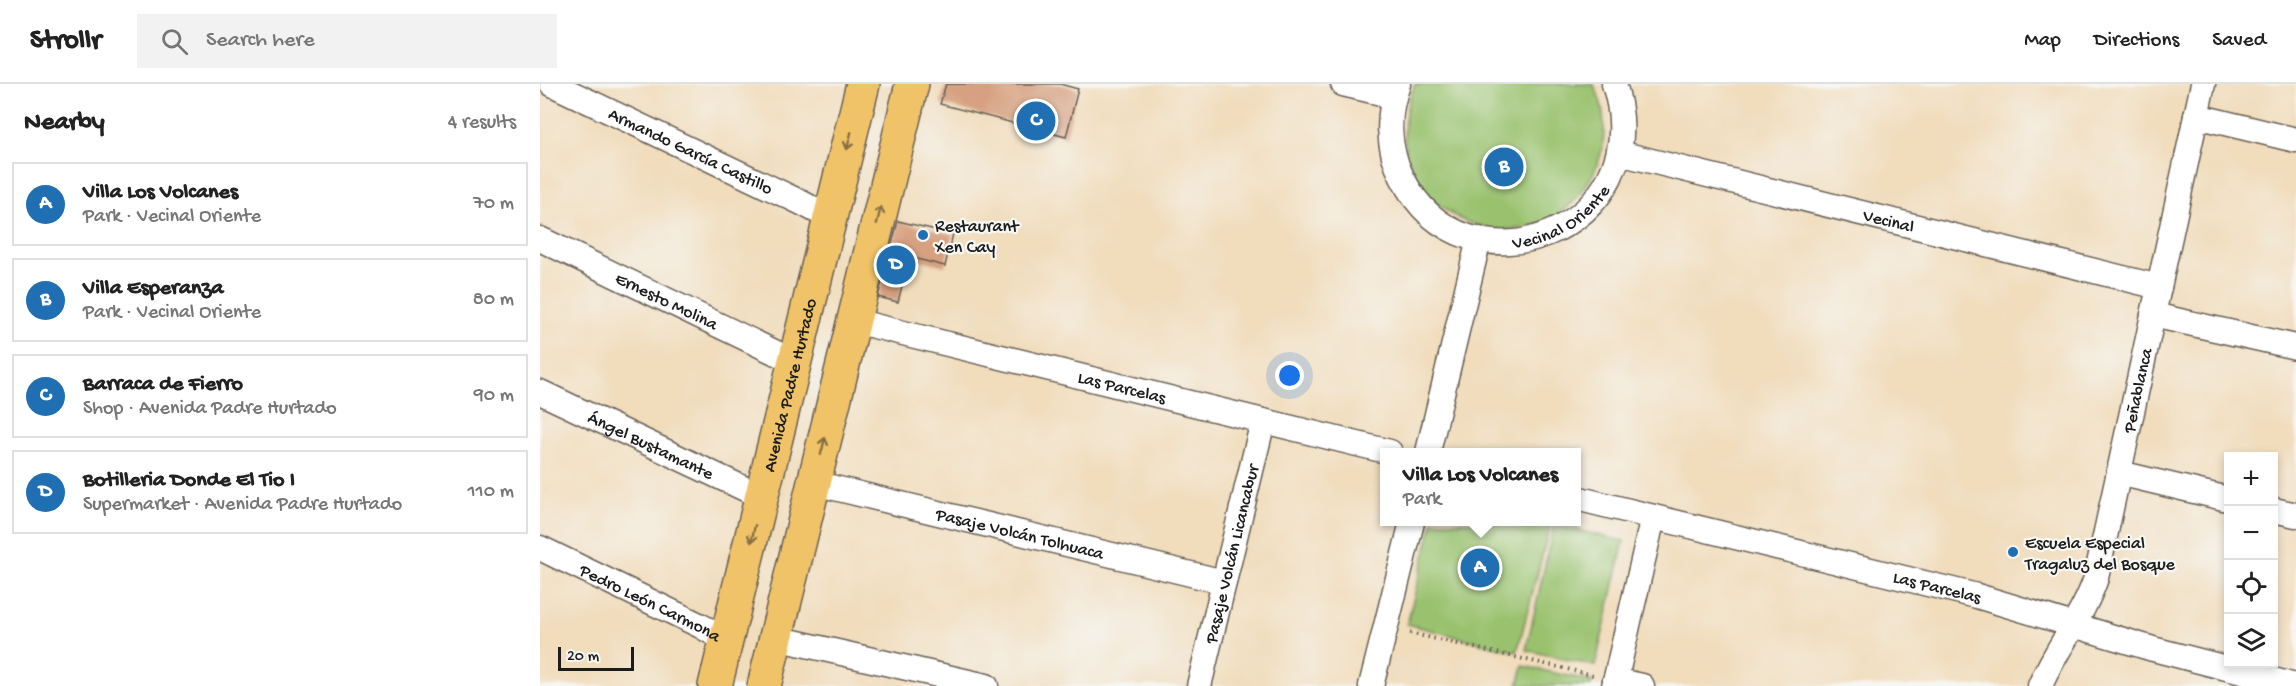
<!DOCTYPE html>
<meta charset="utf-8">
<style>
:root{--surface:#fff;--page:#f2f2f2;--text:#222;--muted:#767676;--line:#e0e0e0;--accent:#1f6fb2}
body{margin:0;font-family:"Gochi Hand",sans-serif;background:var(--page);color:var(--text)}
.controls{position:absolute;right:18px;bottom:18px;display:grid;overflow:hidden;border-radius:0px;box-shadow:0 3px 9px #0003}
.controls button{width:54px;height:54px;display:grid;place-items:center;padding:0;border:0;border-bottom:2px solid var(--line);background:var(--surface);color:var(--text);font:30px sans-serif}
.scale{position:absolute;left:18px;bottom:15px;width:76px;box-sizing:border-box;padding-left:6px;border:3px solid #1c1c1c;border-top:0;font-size:16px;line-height:21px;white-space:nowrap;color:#1c1c1c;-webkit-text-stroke:4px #f6f6f2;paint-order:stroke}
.you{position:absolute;left:750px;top:292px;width:21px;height:21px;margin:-15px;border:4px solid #fff;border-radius:50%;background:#1a73e8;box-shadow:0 0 0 9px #1a73e833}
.badge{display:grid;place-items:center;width:39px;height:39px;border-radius:50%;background:var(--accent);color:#fff;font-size:20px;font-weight:700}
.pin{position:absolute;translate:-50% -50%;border:3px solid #fff;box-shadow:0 2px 6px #0006}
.popup{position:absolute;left:840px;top:364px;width:201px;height:78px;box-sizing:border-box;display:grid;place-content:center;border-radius:0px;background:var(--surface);filter:drop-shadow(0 2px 4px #0005);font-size:20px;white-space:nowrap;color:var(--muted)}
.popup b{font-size:22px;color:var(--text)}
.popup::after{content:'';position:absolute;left:50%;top:100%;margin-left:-12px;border:12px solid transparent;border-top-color:var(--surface)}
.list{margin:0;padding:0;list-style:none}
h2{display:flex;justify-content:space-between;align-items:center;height:78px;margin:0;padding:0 24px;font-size:26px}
h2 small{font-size:20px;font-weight:400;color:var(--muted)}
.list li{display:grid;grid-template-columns:39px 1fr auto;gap:18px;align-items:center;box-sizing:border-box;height:84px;margin:0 12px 12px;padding:0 12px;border:2px solid var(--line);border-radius:0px}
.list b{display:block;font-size:22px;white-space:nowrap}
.list p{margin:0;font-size:20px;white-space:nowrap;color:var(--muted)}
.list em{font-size:20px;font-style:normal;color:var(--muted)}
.icon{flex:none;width:33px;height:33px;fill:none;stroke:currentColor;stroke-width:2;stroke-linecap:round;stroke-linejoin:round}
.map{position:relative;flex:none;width:1756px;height:602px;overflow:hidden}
header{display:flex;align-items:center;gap:36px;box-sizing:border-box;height:84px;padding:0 30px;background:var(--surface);border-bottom:2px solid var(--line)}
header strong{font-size:28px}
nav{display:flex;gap:33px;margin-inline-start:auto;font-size:21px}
.search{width:420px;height:54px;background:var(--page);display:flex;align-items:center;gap:15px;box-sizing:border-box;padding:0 21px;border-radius:0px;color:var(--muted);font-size:22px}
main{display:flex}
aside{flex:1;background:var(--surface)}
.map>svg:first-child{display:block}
.green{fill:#9ac26e;stroke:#5b6f45;stroke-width:1.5}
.building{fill:#d7a181}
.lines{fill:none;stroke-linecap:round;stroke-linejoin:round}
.minor-casing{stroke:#675f54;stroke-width:27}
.primary-casing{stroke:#675f54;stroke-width:36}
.path{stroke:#675f54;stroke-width:4;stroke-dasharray:1.5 4.5;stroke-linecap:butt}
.minor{stroke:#fff;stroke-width:24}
.primary{stroke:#f1c369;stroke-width:33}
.oneway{stroke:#867042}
.poi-dot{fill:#1f6fb2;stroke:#f6f6f2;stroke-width:2}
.labels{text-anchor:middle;stroke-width:4.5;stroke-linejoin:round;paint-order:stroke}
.street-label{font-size:18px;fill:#1c1c1c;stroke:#f6f6f2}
.poi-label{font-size:18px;fill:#1c1c1c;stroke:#f6f6f2;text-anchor:start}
</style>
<header>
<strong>Strollr</strong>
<div class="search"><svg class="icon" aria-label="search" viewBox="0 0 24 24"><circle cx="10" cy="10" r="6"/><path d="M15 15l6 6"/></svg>Search here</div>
<nav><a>Map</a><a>Directions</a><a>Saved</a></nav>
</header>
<main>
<aside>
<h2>Nearby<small>4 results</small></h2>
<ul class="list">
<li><span class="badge">A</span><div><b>Villa Los Volcanes</b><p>Park · Vecinal Oriente</p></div><em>70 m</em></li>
<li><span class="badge">B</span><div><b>Villa Esperanza</b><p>Park · Vecinal Oriente</p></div><em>80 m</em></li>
<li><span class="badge">C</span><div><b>Barraca de Fierro</b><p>Shop · Avenida Padre Hurtado</p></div><em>90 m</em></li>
<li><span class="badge">D</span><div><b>Botilleria Donde El Tio I</b><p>Supermarket · Avenida Padre Hurtado</p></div><em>110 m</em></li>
</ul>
</aside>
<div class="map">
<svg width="1756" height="602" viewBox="0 0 1756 602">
<rect width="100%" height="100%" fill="#f6f6f2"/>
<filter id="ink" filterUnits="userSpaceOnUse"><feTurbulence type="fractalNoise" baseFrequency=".0167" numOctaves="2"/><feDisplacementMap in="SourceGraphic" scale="12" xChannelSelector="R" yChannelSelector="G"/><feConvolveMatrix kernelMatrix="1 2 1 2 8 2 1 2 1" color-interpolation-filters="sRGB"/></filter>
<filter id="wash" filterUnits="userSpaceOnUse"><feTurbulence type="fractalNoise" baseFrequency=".008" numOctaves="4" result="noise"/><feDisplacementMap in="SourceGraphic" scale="24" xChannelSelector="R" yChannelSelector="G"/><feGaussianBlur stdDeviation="1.35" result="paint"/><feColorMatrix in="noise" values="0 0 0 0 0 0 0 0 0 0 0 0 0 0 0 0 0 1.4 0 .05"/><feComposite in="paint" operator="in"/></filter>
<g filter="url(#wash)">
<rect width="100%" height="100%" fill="#f1dcbb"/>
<path class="green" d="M875 0H1053C1066 22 1067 56 1058 79 1005 209 818 130 875 0Z
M893 438H1011L977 568 867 540Z
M1014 441 1084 457 1055 582 986 566Z
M983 582 1052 597 1051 602H978Z"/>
<g id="blocks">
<path class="building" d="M406 0H520L538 5 526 53 400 20Z
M358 137 413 150 405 182 369 173 358 218 338 213Z"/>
</g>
</g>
<g filter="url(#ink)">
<use href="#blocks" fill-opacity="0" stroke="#675f54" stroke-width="1.5"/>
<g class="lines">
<g class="minor-casing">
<g id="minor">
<path id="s1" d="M12 0 262 119 290 134"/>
<path d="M803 0 854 12"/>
<path id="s2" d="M858 0C847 30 847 63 862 93 925 221 1121 145 1074 0"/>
<path d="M1656 32 1756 56"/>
<path id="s3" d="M1079 69 1619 203"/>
<path id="s4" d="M0 155 255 278"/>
<path d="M1613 231 1756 263"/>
<path id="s5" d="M314 237 850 368"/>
<path id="s6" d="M0 308 222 413"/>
<path d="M888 368 939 155"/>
<path d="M1579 389 1688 415"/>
<path id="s7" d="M274 399 684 498"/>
<path id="s8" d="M1036 414 1437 512 1613 565 1756 602"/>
<path d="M1734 426 1756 431"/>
<path id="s9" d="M0 464 161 542 187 557"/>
<path d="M236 554 446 602"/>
<path d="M1075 596 1102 602"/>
<path id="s10" d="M659 602 723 337"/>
<path d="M831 602 872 438"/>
<path d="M1074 602 1113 433"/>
<path id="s11" d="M1500 602C1516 564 1543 533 1556 494L1663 0"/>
</g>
</g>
<g class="primary-casing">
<g id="primary">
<path id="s12" d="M175 602 323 0"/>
<path d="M224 602 372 0"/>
</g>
</g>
<path class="path" d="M870 549 1053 591"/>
<use href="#minor" class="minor"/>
<use href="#primary" class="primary"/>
</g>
<defs><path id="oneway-shaft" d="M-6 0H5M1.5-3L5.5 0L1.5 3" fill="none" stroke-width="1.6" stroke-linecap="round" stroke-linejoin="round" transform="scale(1.5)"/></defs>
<g class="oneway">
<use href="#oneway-shaft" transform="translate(309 57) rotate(104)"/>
<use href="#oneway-shaft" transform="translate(339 131) rotate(-76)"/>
<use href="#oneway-shaft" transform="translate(283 362) rotate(-76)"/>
<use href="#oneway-shaft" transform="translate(213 450) rotate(103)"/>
</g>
</g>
<g class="poi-dot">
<circle cx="383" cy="151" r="6"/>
<circle cx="1473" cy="468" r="6"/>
</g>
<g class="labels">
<g class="street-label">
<text dy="6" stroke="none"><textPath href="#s1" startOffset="154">Armando García Castillo</textPath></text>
<text dy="6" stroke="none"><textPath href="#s2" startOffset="288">Vecinal Oriente</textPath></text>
<text dy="6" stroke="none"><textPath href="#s3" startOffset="278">Vecinal</textPath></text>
<text dy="6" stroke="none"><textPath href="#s4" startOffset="141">Ernesto Molina</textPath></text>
<text dy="6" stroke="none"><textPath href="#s12" startOffset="310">Avenida Padre Hurtado</textPath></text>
<text dy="6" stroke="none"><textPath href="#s5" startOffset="276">Las Parcelas</textPath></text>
<text dy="6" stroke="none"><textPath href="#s11" startOffset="314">Peñablanca</textPath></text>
<text dy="6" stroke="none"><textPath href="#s6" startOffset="123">Ángel Bustamante</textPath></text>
<text dy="6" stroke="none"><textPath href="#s7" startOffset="212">Pasaje Volcán Tolhuaca</textPath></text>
<text dy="6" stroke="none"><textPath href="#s10" startOffset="136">Pasaje Volcán Licancabur</textPath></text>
<text dy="6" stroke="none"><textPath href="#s8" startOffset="372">Las Parcelas</textPath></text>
<text dy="6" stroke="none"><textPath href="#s9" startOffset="123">Pedro León Carmona</textPath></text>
</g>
<g class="poi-label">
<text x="395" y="147">Restaurant<tspan x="395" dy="21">Xen Cay</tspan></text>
<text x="1485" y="464">Escuela Especial<tspan x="1485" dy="21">Tragaluz del Bosque</tspan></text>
</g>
</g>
</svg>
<div class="controls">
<button>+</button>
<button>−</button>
<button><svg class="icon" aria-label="locate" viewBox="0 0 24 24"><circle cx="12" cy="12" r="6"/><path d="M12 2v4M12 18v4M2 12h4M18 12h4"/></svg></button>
<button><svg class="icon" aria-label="layers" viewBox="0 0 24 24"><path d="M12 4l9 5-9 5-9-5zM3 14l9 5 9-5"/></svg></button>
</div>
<div class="scale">20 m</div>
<div class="you"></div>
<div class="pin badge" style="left:940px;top:484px">A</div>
<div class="popup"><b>Villa Los Volcanes</b>Park</div>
<div class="pin badge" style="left:964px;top:83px">B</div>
<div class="pin badge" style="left:496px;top:37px">C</div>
<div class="pin badge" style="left:356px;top:181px">D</div>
</div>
</main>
